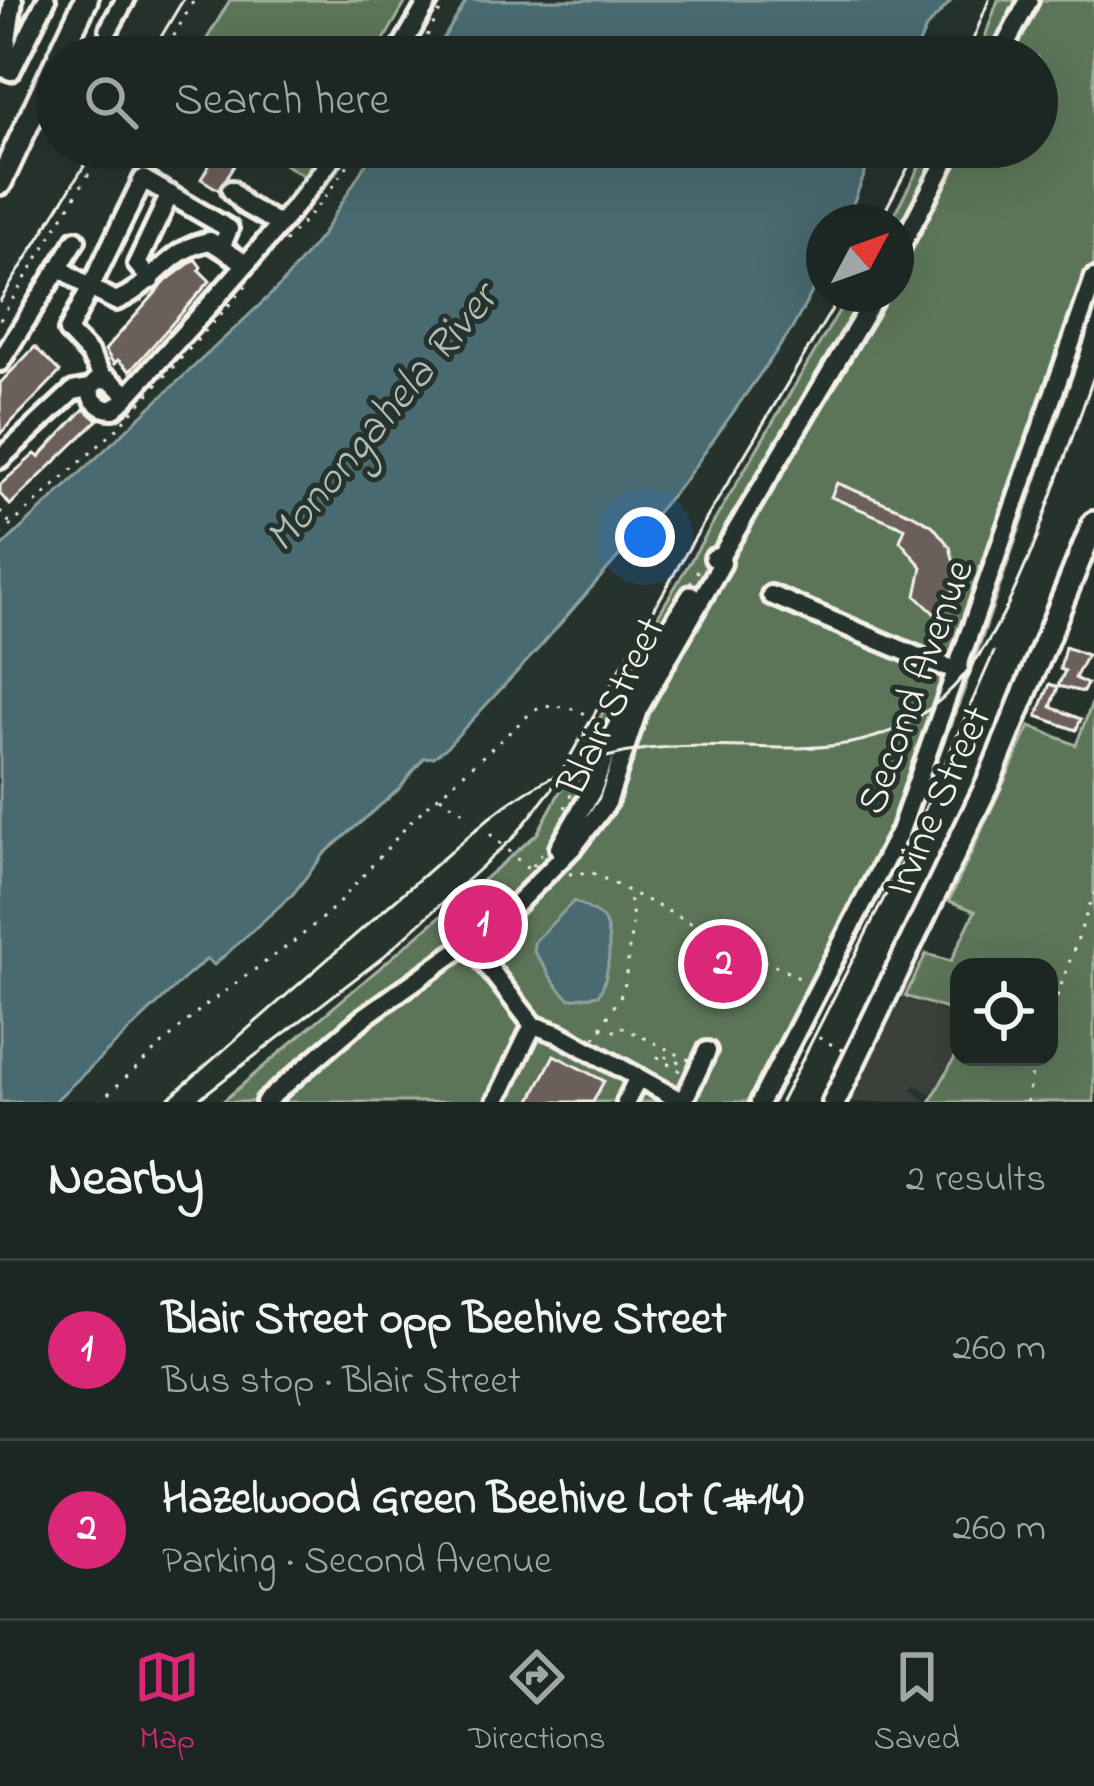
<!DOCTYPE html>
<meta charset="utf-8">
<style>
:root{--surface:#1c2622;--page:#29322f;--text:#f1f3f6;--muted:#a0a5a5;--line:#3a4340;--accent:#db2777}
body{margin:0;font-family:"Indie Flower",sans-serif;background:var(--page);color:var(--text)}
.controls{position:absolute;right:36px;bottom:36px;display:grid;overflow:hidden;border-radius:24px;box-shadow:0 12px 48px #0002}
.controls button{width:108px;height:108px;display:grid;place-items:center;padding:0;border:0;border-bottom:3px solid var(--line);background:var(--surface);color:var(--text);font:60px sans-serif}
.compass{position:absolute;left:806px;top:204px;width:108px;height:108px;border-radius:50%;background:var(--surface);box-shadow:0 12px 48px #0002;rotate:49deg}
.you{position:absolute;left:645px;top:537px;width:42px;height:42px;margin:-30px;border:9px solid #fff;border-radius:50%;background:#1a73e8;box-shadow:0 0 0 18px #1a73e833}
.badge{display:grid;place-items:center;width:78px;height:78px;border-radius:50%;background:var(--accent);color:#fff;font-size:39px;font-weight:700}
.pin{position:absolute;translate:-50% -50%;border:6px solid #fff;box-shadow:0 3px 12px #0006}
.list{margin:0;padding:0;list-style:none}
h2{display:flex;justify-content:space-between;align-items:center;height:156px;margin:0;padding:0 48px;font-size:51px}
h2 small{font-size:39px;font-weight:400;color:var(--muted)}
.list li{display:grid;grid-template-columns:78px 1fr auto;gap:36px;align-items:center;box-sizing:border-box;height:180px;padding:0 48px;border-top:3px solid var(--line)}
.list b{display:block;font-size:45px;white-space:nowrap}
.list p{margin:0;font-size:39px;white-space:nowrap;color:var(--muted)}
.list em{font-size:39px;font-style:normal;color:var(--muted)}
.icon{flex:none;width:66px;height:66px;fill:none;stroke:currentColor;stroke-width:2;stroke-linecap:round;stroke-linejoin:round}
.map{position:relative;flex:none;width:1094px;height:1102px;overflow:hidden}
.search{position:absolute;background:var(--surface);box-shadow:0 12px 48px #0002;left:36px;right:36px;top:36px;height:132px;display:flex;align-items:center;gap:30px;box-sizing:border-box;padding:0 42px;border-radius:66px;color:var(--muted);font-size:45px}
.sheet{height:516px;background:var(--surface)}
nav{display:flex;justify-content:space-around;align-items:center;box-sizing:border-box;height:168px;border-top:3px solid var(--line);background:var(--surface);font-size:33px;color:var(--muted)}
nav a{display:grid;justify-items:center;gap:6px}
nav .on{color:var(--accent)}
.map>svg:first-child{display:block}
.built{fill:#3b403a}
.green{fill:#5b7459;stroke:#a8b2a0;stroke-width:3}
.water{fill:#496b6f;stroke:#8da19f;stroke-width:3}
.building{fill:#6b5e5a;stroke:#f4f1e8;stroke-width:3}
.lines{fill:none;stroke-linecap:round;stroke-linejoin:round}
.minor-casing{stroke:#f4f1e8;stroke-width:26}
.major-casing{stroke:#f4f1e8;stroke-width:30}
.path{stroke:#f4f1e8;stroke-width:3;stroke-dasharray:3 9;stroke-linecap:butt}
.minor{stroke:#26332d;stroke-width:16}
.major{stroke:#26332d;stroke-width:21}
.rail{stroke:#f4f1e8;stroke-width:3}
.path-bridge{stroke:#f4f1e8;stroke-width:3;stroke-dasharray:3 9;stroke-linecap:butt}
.labels{text-anchor:middle;stroke-width:10;stroke-linejoin:round;paint-order:stroke}
.street-label{font-size:42px;fill:#f4f1e8;stroke:#26332d}
.water-label{font-size:45px;font-style:italic;fill:#b0bbb8;stroke:#26332d}
</style>
<div class="map">
<svg width="1094" height="1102" viewBox="0 0 1094 1102">
<rect width="100%" height="100%" fill="#26332d"/>
<filter id="ink" filterUnits="userSpaceOnUse"><feTurbulence type="fractalNoise" baseFrequency=".00833" numOctaves="2"/><feDisplacementMap in="SourceGraphic" scale="24" xChannelSelector="R" yChannelSelector="G"/><feConvolveMatrix kernelMatrix="1 2 1 2 8 2 1 2 1" color-interpolation-filters="sRGB"/></filter>
<g filter="url(#ink)">
<path class="built" d="M903 998 959 1016V1045L932 1094 915 1085 911 1089 927 1102H848Z"/>
<path class="green" d="M230 0H407L374 57H196Z
M998 0H1094V313L963 693 907 837 770 1102H222L537 834 627 668 849 294H896V222H890L930 147H1037V57H978Z
M255 147H321L304 176Z
M1094 698V1102H930L959 1050V1057H1049V967H959V1013L905 996 926 954 951 961 975 911 949 901 1030 726 1076 745Z"/>
<path class="water" d="M467 0H952L926 28 913 57H432Z
M376 147H875L846 222H824V270L792 329 685 480 540 647 446 748 434 757 424 758 398 790 324 854 293 894 214 965 207 959 186 977 54 1102H0V548L281 285 322 235Z
M574 901C582 905 594 911 601 917 614 930 610 980 598 995L570 999C552 985 547 968 534 952V942Z"/>
<path class="building" d="M220 147 240 156 219 190 201 179Z
M195 259 201 267 199 270 210 281 130 371 118 360 114 364 105 350 167 280Z
M35 347 60 372 0 434V383Z
M84 409 98 420 10 505 0 494V485L35 454 39 457Z
M837 483 912 514 933 526 950 547 956 570 953 593 938 617 916 596 922 567 900 541 905 528 831 497Z
M1065 647 1087 655 1075 678 1087 684 1083 692 1058 686 1065 671 1060 669Z
M1050 684 1058 687 1051 707 1081 719 1076 730 1037 716Z
M554 1055 604 1081 593 1102H530Z"/>
<g class="lines">
<g class="minor-casing">
<path id="minor" d="M13 0 3 68 11 71 46 0
M109 29 125 0
M396 57 429 0
M999 57 1029 0
M231 190 245 205 279 224
M896 256 953 147
M59 267 90 288 143 179 229 229 221 248
M151 280 137 264 170 194
M0 362 76 240
M104 379 89 353 68 331 90 288 116 301C155 285 168 248 210 241L245 263
M128 395 108 379 97 381 90 388C90 401 101 410 114 409L121 403C195 320 275 238 340 147
M0 459 73 391 90 388
M714 558 721 556 877 294
M771 595 933 663 959 670
M559 848 592 791 630 692 691 595
M471 945 533 1025 559 1034 683 1102
M265 1102 364 1017 497 923 574 846 607 803 638 710 722 563 721 556
M496 1102 533 1025
M626 1102 637 1079
M683 1102 707 1051
M760 1102 900 831 1094 278"/>
</g>
<g class="major-casing">
<path id="major" d="M59 57 86 0
M0 183 57 61
M834 1102 988 783 1094 523"/>
</g>
<path class="path" d="M162 57 194 0
M416 57 446 0
M285 242 322 201 361 147
M0 320 105 147
M0 511 10 523
M0 535 118 428 247 285
M690 583 701 566
M440 797 468 815
M565 808 600 729
M490 834 528 869
M533 866 545 849
M569 874 591 872 799 978
M1049 1019 1094 893
M601 1028 619 1032 622 1027 689 1060
M595 1038 624 990 633 917 628 892
M680 1071 658 1057 659 1054 684 1064
M99 1102 203 1007 300 937 337 905 414 818 532 712C553 699 582 710 602 723
M1027 1102 1035 1057"/>
<use href="#minor" class="minor"/>
<use href="#major" class="major"/>
<path class="rail" d="M149 57 183 0
M966 57 989 0
M879 222 919 147
M0 301 96 147
M1032 551 1094 376
M164 1102 489 818C536 780 586 757 647 749 763 735 877 783 965 674 998 634 1018 583 1038 536
M195 1102 382 958 514 837 551 790 690 546 841 294
M781 1102 899 868 994 652"/>
<path class="path-bridge" d="M808 1032 846 1052"/>
</g>
</g>
<g class="labels">
<g class="street-label">
<text transform="translate(913 686) rotate(-70)" y="15">Second Avenue</text>
<text transform="translate(609 705) rotate(-64)" y="15">Blair Street</text>
<text transform="translate(936 800) rotate(-66)" y="15">Irvine Street</text>
</g>
<g class="water-label">
<text transform="translate(379 416) rotate(-50)" y="16">Monongahela River</text>
</g>
</g>
</svg>
<div class="controls">
<button><svg class="icon" aria-label="locate" viewBox="0 0 24 24"><circle cx="12" cy="12" r="6"/><path d="M12 2v4M12 18v4M2 12h4M18 12h4"/></svg></button>
</div>
<svg class="compass" viewBox="-18 -18 36 36"><path d="M0-13l5 13h-10z" fill="#e53935"/><path d="M0 13l5-13h-10z" fill="#a0a5a5"/></svg>
<div class="you"></div>
<div class="pin badge" style="left:483px;top:924px">1</div>
<div class="pin badge" style="left:723px;top:964px">2</div>
<div class="search"><svg class="icon" aria-label="search" viewBox="0 0 24 24"><circle cx="10" cy="10" r="6"/><path d="M15 15l6 6"/></svg>Search here</div>
</div>
<section class="sheet">
<h2>Nearby<small>2 results</small></h2>
<ul class="list">
<li><span class="badge">1</span><div><b>Blair Street opp Beehive Street</b><p>Bus stop · Blair Street</p></div><em>260 m</em></li>
<li><span class="badge">2</span><div><b>Hazelwood Green Beehive Lot (#14)</b><p>Parking · Second Avenue</p></div><em>260 m</em></li>
</ul>
</section>
<nav>
<a class="on"><svg class="icon" aria-label="map" viewBox="0 0 24 24"><path d="M3 6l6-2 6 2 6-2v14l-6 2-6-2-6 2zM9 4v14M15 6v14"/></svg>Map</a>
<a><svg class="icon" aria-label="directions" viewBox="0 0 24 24"><path d="M12 3l9 9-9 9-9-9zM9 14v-3h6M13 9l2 2-2 2"/></svg>Directions</a>
<a><svg class="icon" aria-label="saved" viewBox="0 0 24 24"><path d="M7 4h10v16l-5-4-5 4z"/></svg>Saved</a>
</nav>
